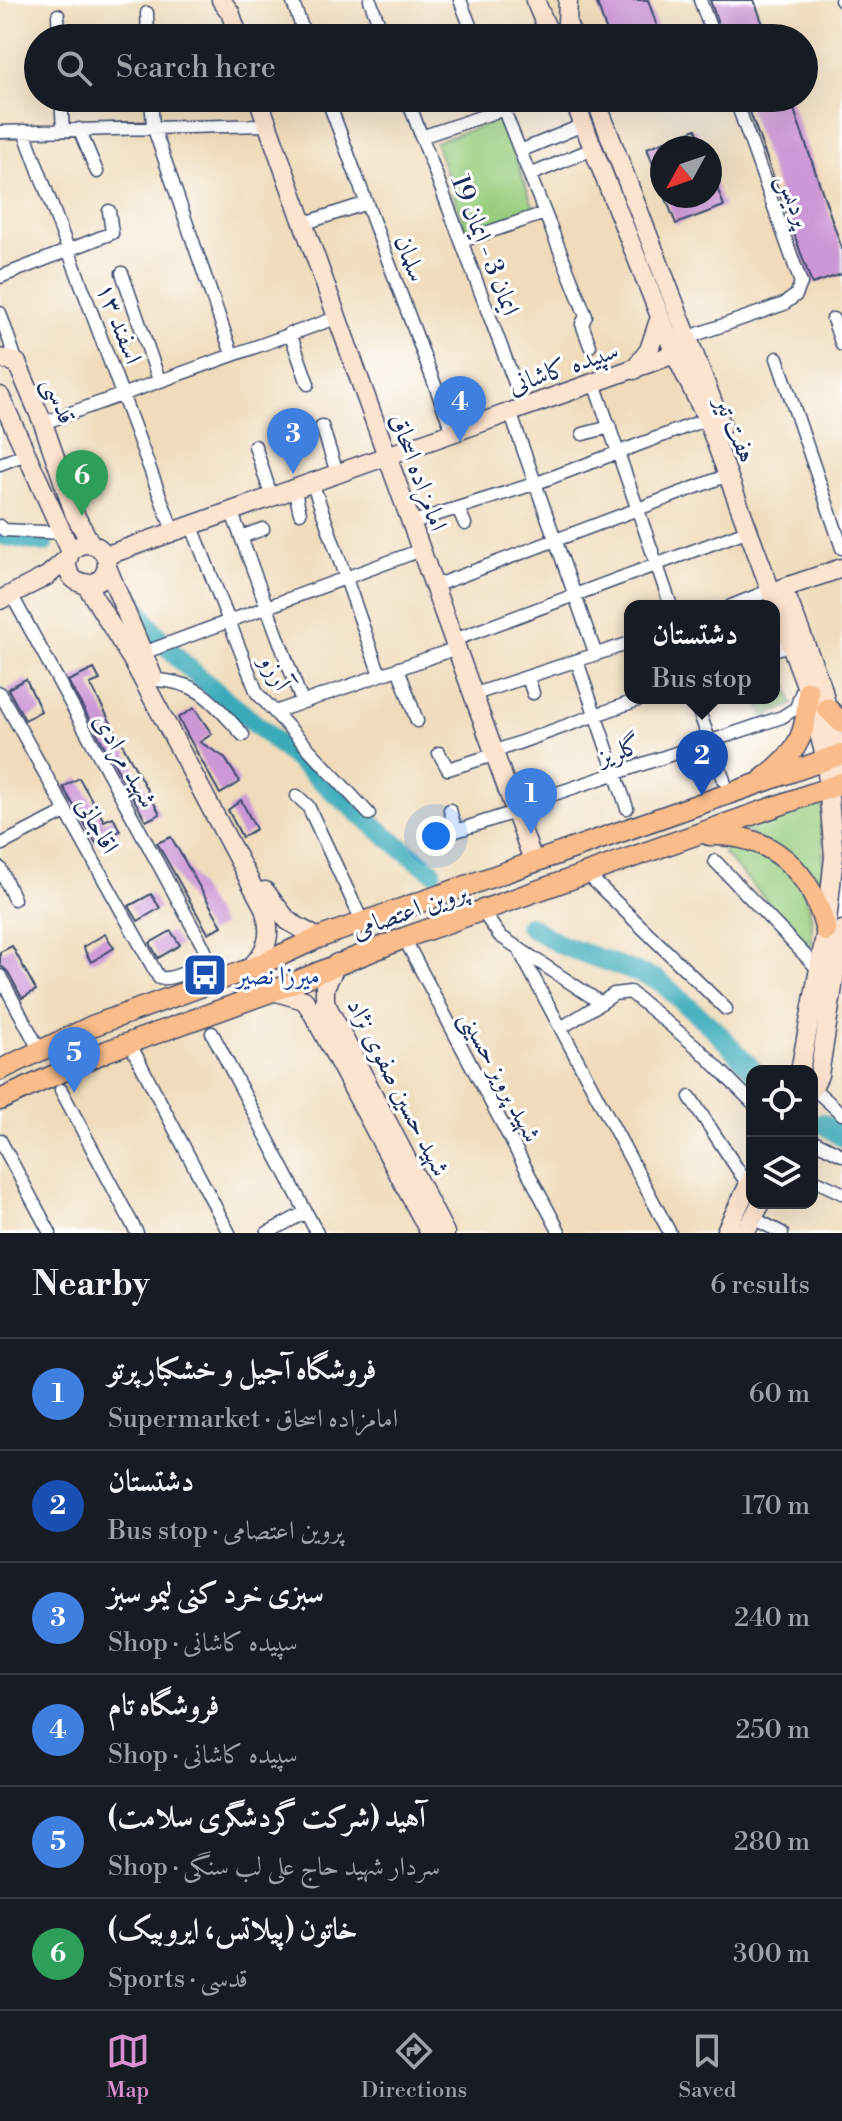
<!DOCTYPE html>
<meta charset="utf-8">
<style>
:root{--surface:#171b24;--page:#242831;--text:#f1f3f6;--muted:#9ea1a6;--line:#363941;--accent:#d690ce}
body{margin:0;font-family:"Libre Bodoni",Amiri,serif;background:var(--page);color:var(--text)}
.controls{position:absolute;right:24px;bottom:24px;display:grid;overflow:hidden;border-radius:16px;box-shadow:0 8px 32px #0002}
.controls button{width:72px;height:72px;display:grid;place-items:center;padding:0;border:0;border-bottom:2px solid var(--line);background:var(--surface);color:var(--text);font:40px sans-serif}
.compass{position:absolute;left:650px;top:136px;width:72px;height:72px;border-radius:50%;background:var(--surface);box-shadow:0 8px 32px #0002;rotate:230deg}
.you{position:absolute;left:436px;top:836px;width:28px;height:28px;margin:-20px;border:6px solid #fff;border-radius:50%;background:#1a73e8;box-shadow:0 0 0 12px #1a73e833}
.badge{display:grid;place-items:center;width:52px;height:52px;border-radius:50%;background:var(--accent);color:#fff;font-size:26px;font-weight:700}
.pin{position:absolute;translate:-50% -66px;filter:drop-shadow(0 2px 4px #0008)}
.pin::after{content:'';position:absolute;top:42px;width:28px;height:24px;background:inherit;clip-path:polygon(0 0,100% 0,50% 100%)}
.popup{position:absolute;left:624px;top:600px;width:156px;height:104px;box-sizing:border-box;display:grid;place-content:center;border-radius:16px;background:var(--surface);filter:drop-shadow(0 2px 6px #0005);font-size:26px;white-space:nowrap;color:var(--muted)}
.popup b{font-size:30px;color:var(--text)}
.popup::after{content:'';position:absolute;left:50%;top:100%;margin-left:-16px;border:16px solid transparent;border-top-color:var(--surface)}
.list{margin:0;padding:0;list-style:none}
h2{display:flex;justify-content:space-between;align-items:center;height:104px;margin:0;padding:0 32px;font-size:34px}
h2 small{font-size:26px;font-weight:400;color:var(--muted)}
.list li{display:grid;grid-template-columns:52px 1fr auto;gap:24px;align-items:center;box-sizing:border-box;height:112px;padding:0 32px;border-top:2px solid var(--line)}
.list b{display:block;font-size:30px;white-space:nowrap}
.list p{margin:0;font-size:26px;white-space:nowrap;color:var(--muted)}
.list em{font-size:26px;font-style:normal;color:var(--muted)}
.icon{flex:none;width:44px;height:44px;fill:none;stroke:currentColor;stroke-width:2;stroke-linecap:round;stroke-linejoin:round}
.map{position:relative;flex:none;width:842px;height:1233px;overflow:hidden}
.search{position:absolute;background:var(--surface);box-shadow:0 8px 32px #0002;left:24px;right:24px;top:24px;height:88px;display:flex;align-items:center;gap:20px;box-sizing:border-box;padding:0 28px;border-radius:44px;color:var(--muted);font-size:30px}
.sheet{height:776px;background:var(--surface)}
nav{display:flex;justify-content:space-around;align-items:center;box-sizing:border-box;height:112px;border-top:2px solid var(--line);background:var(--surface);font-size:22px;color:var(--muted)}
nav a{display:grid;justify-items:center;gap:4px}
nav .on{color:var(--accent)}
.map>svg:first-child{display:block}
.green{fill:#9ace7f;stroke:#5a7e6e;stroke-width:2}
.lines{fill:none;stroke-linecap:round;stroke-linejoin:round}
.river{stroke:#3babb9;stroke-width:20}
.building{fill:#cc97d5}
.street-casing{stroke:#3b496c;stroke-width:15}
.secondary-casing{stroke:#3b496c;stroke-width:21}
.primary-casing{stroke:#3b496c;stroke-width:23}
.street{stroke:#fff;stroke-width:12}
.secondary{stroke:#fde4d0;stroke-width:18}
.primary{stroke:#f9bc8a;stroke-width:20}
.labels{text-anchor:middle;stroke-width:6;stroke-linejoin:round;paint-order:stroke}
.street-label{font-size:26px;fill:#1b2f5e;stroke:#fff}
.transit-label{font-size:26px;fill:#164399;stroke:#fff;text-anchor:start}
</style>
<div class="map">
<svg width="842" height="1233" viewBox="0 0 842 1233">
<rect width="100%" height="100%" fill="#fff"/>
<filter id="ink" filterUnits="userSpaceOnUse"><feTurbulence type="fractalNoise" baseFrequency=".0125" numOctaves="2"/><feDisplacementMap in="SourceGraphic" scale="16" xChannelSelector="R" yChannelSelector="G"/><feConvolveMatrix kernelMatrix="1 2 1 2 8 2 1 2 1" color-interpolation-filters="sRGB"/></filter>
<filter id="wash" filterUnits="userSpaceOnUse"><feTurbulence type="fractalNoise" baseFrequency=".006" numOctaves="4" result="noise"/><feDisplacementMap in="SourceGraphic" scale="32" xChannelSelector="R" yChannelSelector="G"/><feGaussianBlur stdDeviation="1.8" result="paint"/><feColorMatrix in="noise" values="0 0 0 0 0 0 0 0 0 0 0 0 0 0 0 0 0 1.4 0 .05"/><feComposite in="paint" operator="in"/></filter>
<g filter="url(#wash)">
<rect width="100%" height="100%" fill="#f0dcbb"/>
<path class="green" d="M501 119 535 211 467 234 435 142Z
M784 675 793 705 764 716 757 698H774V679Z
M822 802 824 892 814 879 743 829Z
M730 842C746 849 767 855 782 865 809 883 815 920 811 949L723 853Z"/>
<g class="lines">
<path class="river" d="M0 535 44 543
M132 599C162 655 219 692 266 733 321 780 373 828 432 871
M529 926 561 945 658 980 714 1029 754 1071
M822 1123 842 1137"/>
</g>
<g id="blocks">
<path class="building" d="M596 0H648L659 32 643 38H609Z
M710 0H754L768 38H723Z
M745 98H790L842 249V274L812 284Z
M696 129 704 148H662L661 186 647 148Z
M711 172 724 206 676 224 665 196H710Z
M94 669 100 680 90 684 160 814 146 821 68 681Z
M26 679 41 711 25 720 8 689Z
M194 708 212 734 200 742 224 757 240 782 220 794 178 718Z
M79 778 104 821 113 817 120 831 96 843 63 787Z
M241 800 256 829 242 837 228 810Z
M171 837 222 926 208 933 157 843Z
M151 894 160 908 138 921 129 906Z
M171 931 180 945 158 958 150 943Z
M105 934 114 948 91 962 83 947Z
M12 946 36 990 22 998 8 972 0 965V952Z"/>
</g>
</g>
<g filter="url(#ink)">
<use href="#blocks" fill-opacity="0" stroke="#3b496c" stroke-width="2"/>
<g class="lines">
<g class="street-casing">
<path id="street" d="M292 0 306 38
M370 0 384 38
M460 0 475 38
M700 0 714 38
M841 0 842 1
M147 13 148 38
M58 15 59 38
M61 98 63 130
M151 98 153 126 232 354
M327 98 453 433
M407 98 524 407
M499 98 586 316 582 324 590 346
M79 129 97 172
M24 131 173 531
M0 132 266 125
M421 137 504 109
M520 151 583 125
M530 175 592 149
M302 224 367 203
M462 241 545 213
M122 273 159 380
M0 277 112 233 109 211
M0 313 17 363
M833 319 842 345
M290 333 308 384
M686 338 784 304 796 295 801 283 735 98
M777 358 842 548
M594 383 671 606
M510 412 596 655
M43 423 336 318
M322 426 337 473
M583 434 610 427
M255 446 271 495
M0 464 29 453
M312 482 380 675
M294 488 300 513
M458 508 465 524
M231 510 302 702
M410 523 534 484 707 419
M191 524 257 693 369 814
M0 526 4 530 63 533
M241 537 263 529
M434 586 728 475
M731 606 771 590
M454 640 749 530
M774 650 791 644
M143 653 421 550
M577 661 627 808
M398 668 417 721
M528 677 533 693
M155 680C202 682 213 703 243 735
M0 693 159 978C173 980 200 968 207 956L203 946 11 594
M475 694 630 643
M694 698 724 780
M275 712 457 648
M496 751 643 698
M439 753 448 769 497 754
M297 796 308 806 363 923
M516 807 782 717 796 708 802 691
M450 810 456 831 518 811
M0 845 65 812
M715 861 819 970
M0 868 14 899
M587 874 726 1009
M482 911 500 936 601 1003 614 994 630 992 698 1048 752 1102
M404 938 560 1233
M520 952 670 1233
M0 976 40 1051
M561 1028 601 1003
M212 1033 317 1233
M129 1042 229 1233
M813 1088 842 1114
M61 1090 137 1233
M690 1097 748 1185
M0 1140 50 1233
M812 1140 842 1155
M812 1179 842 1193
M753 1218 782 1233
M267 1233 306 1212"/>
</g>
<g class="secondary-casing">
<path id="secondary" d="M221 0 230 12 239 38
M535 0 551 38
M568 0 567 23 573 38
M258 98 534 863
M573 98 675 354 707 419 808 691 826 760 834 857 826 931 800 1071
M595 98 722 426
M0 358 17 363 43 423 75 515 91 544
M634 370 649 350 660 317
M0 396 71 552
M67 564a20 20 0 1 1 40 0a20 20 0 1 1-40 0Z
M105 556 683 351
M107 567 153 677
M85 583 134 663 263 906C273 932 269 951 248 969
M783 588 842 568
M0 600 47 576 69 557
M788 600 822 687 842 772
M265 891 288 921 318 938
M337 963 325 987V1002L445 1233
M273 991 304 1000 311 1010 430 1233
M812 1089 819 1075 842 930
M725 1233 752 1178
M745 1233 761 1203"/>
</g>
<g class="primary-casing">
<path id="primary" d="M827 708 842 723
M764 778C799 752 807 733 808 691
M709 835C772 833 812 872 826 931
M0 1070 92 1026 255 967 318 938 842 754
M0 1100 107 1051 273 991 404 938 842 783"/>
</g>
<use href="#street" class="street"/>
<use href="#secondary" class="secondary"/>
<use href="#primary" class="primary"/>
</g>
</g>
<defs>
<g id="bus-square" transform="scale(2.3)"><rect x="-9" y="-9" width="18" height="18" rx="4" fill="#1a4fb4" stroke="#fff"/><path d="M-5-6H5V4H4V6H2V4H-2V6H-4V4H-5ZM-3.5-4V0h7V-4ZM-3.5 1.2v1.5H-2V1.2ZM2 1.2v1.5H3.5V1.2Z" fill="#fff"/></g>
</defs>
<g fill-rule="evenodd">
<use href="#bus-square" x="205" y="975"/>
</g>
<g class="labels">
<g class="street-label">
<text transform="translate(795 200) rotate(70)" y="9">پردیس</text>
<text transform="translate(486 245) rotate(69)" y="9">ایمان 3 - ایمان 19</text>
<text transform="translate(411 258) rotate(69)" y="9">سلمان</text>
<text transform="translate(120 323) rotate(69)" y="9">اسفند ۱۳</text>
<text transform="translate(563 367) rotate(-19)" y="9">سپیده کاشانی</text>
<text transform="translate(60 400) rotate(68)" y="9">قدسی</text>
<text transform="translate(736 429) rotate(67)" y="9">هفت تیر</text>
<text transform="translate(419 472) rotate(70)" y="9">امامزاده اسحاق</text>
<text transform="translate(276 672) rotate(60)" y="9">آرزو</text>
<text transform="translate(619 750) rotate(-19)" y="9">گلریز</text>
<text transform="translate(126 760) rotate(61)" y="9">شهید مرادی</text>
<text transform="translate(98 825) rotate(61)" y="9">اقاجانی</text>
<text transform="translate(409 910) rotate(-20)" y="9">پروین اعتصامی</text>
<text transform="translate(501 1076) rotate(62)" y="9">شهید پرویز حسینی</text>
<text transform="translate(399 1087) rotate(63)" y="9">شهید حسین صفوی نژاد</text>
</g>
<g class="transit-label">
<text x="236" y="984">میرزا نصیر</text>
</g>
</g>
</svg>
<div class="controls">
<button><svg class="icon" aria-label="locate" viewBox="0 0 24 24"><circle cx="12" cy="12" r="6"/><path d="M12 2v4M12 18v4M2 12h4M18 12h4"/></svg></button>
<button><svg class="icon" aria-label="layers" viewBox="0 0 24 24"><path d="M12 4l9 5-9 5-9-5zM3 14l9 5 9-5"/></svg></button>
</div>
<svg class="compass" viewBox="-18 -18 36 36"><path d="M0-13l5 13h-10z" fill="#e53935"/><path d="M0 13l5-13h-10z" fill="#9ea1a6"/></svg>
<div class="you"></div>
<div class="pin badge" style="left:531px;top:834px;background:#3f7fe0">1</div>
<div class="pin badge" style="left:702px;top:796px;background:#1a4fb4">2</div>
<div class="popup"><b>دشتستان</b>Bus stop</div>
<div class="pin badge" style="left:293px;top:474px;background:#3f7fe0">3</div>
<div class="pin badge" style="left:460px;top:442px;background:#3f7fe0">4</div>
<div class="pin badge" style="left:74px;top:1093px;background:#3f7fe0">5</div>
<div class="pin badge" style="left:82px;top:516px;background:#2e9e5b">6</div>
<div class="search"><svg class="icon" aria-label="search" viewBox="0 0 24 24"><circle cx="10" cy="10" r="6"/><path d="M15 15l6 6"/></svg>Search here</div>
</div>
<section class="sheet">
<h2>Nearby<small>6 results</small></h2>
<ul class="list">
<li><span class="badge" style="background:#3f7fe0">1</span><div><b>فروشگاه آجیل و خشکبار پرتو</b><p>Supermarket · امامزاده اسحاق</p></div><em>60 m</em></li>
<li><span class="badge" style="background:#1a4fb4">2</span><div><b>دشتستان</b><p>Bus stop · پروین اعتصامی</p></div><em>170 m</em></li>
<li><span class="badge" style="background:#3f7fe0">3</span><div><b>سبزی خرد کنی لیمو سبز</b><p>Shop · سپیده کاشانی</p></div><em>240 m</em></li>
<li><span class="badge" style="background:#3f7fe0">4</span><div><b>فروشگاه تام</b><p>Shop · سپیده کاشانی</p></div><em>250 m</em></li>
<li><span class="badge" style="background:#3f7fe0">5</span><div><b>آهید (شرکت گردشگری سلامت)</b><p>Shop · سردار شهید حاج علی لب سنگی</p></div><em>280 m</em></li>
<li><span class="badge" style="background:#2e9e5b">6</span><div><b>خاتون (پیلاتس، ایروبیک)</b><p>Sports · قدسی</p></div><em>300 m</em></li>
</ul>
</section>
<nav>
<a class="on"><svg class="icon" aria-label="map" viewBox="0 0 24 24"><path d="M3 6l6-2 6 2 6-2v14l-6 2-6-2-6 2zM9 4v14M15 6v14"/></svg>Map</a>
<a><svg class="icon" aria-label="directions" viewBox="0 0 24 24"><path d="M12 3l9 9-9 9-9-9zM9 14v-3h6M13 9l2 2-2 2"/></svg>Directions</a>
<a><svg class="icon" aria-label="saved" viewBox="0 0 24 24"><path d="M7 4h10v16l-5-4-5 4z"/></svg>Saved</a>
</nav>
